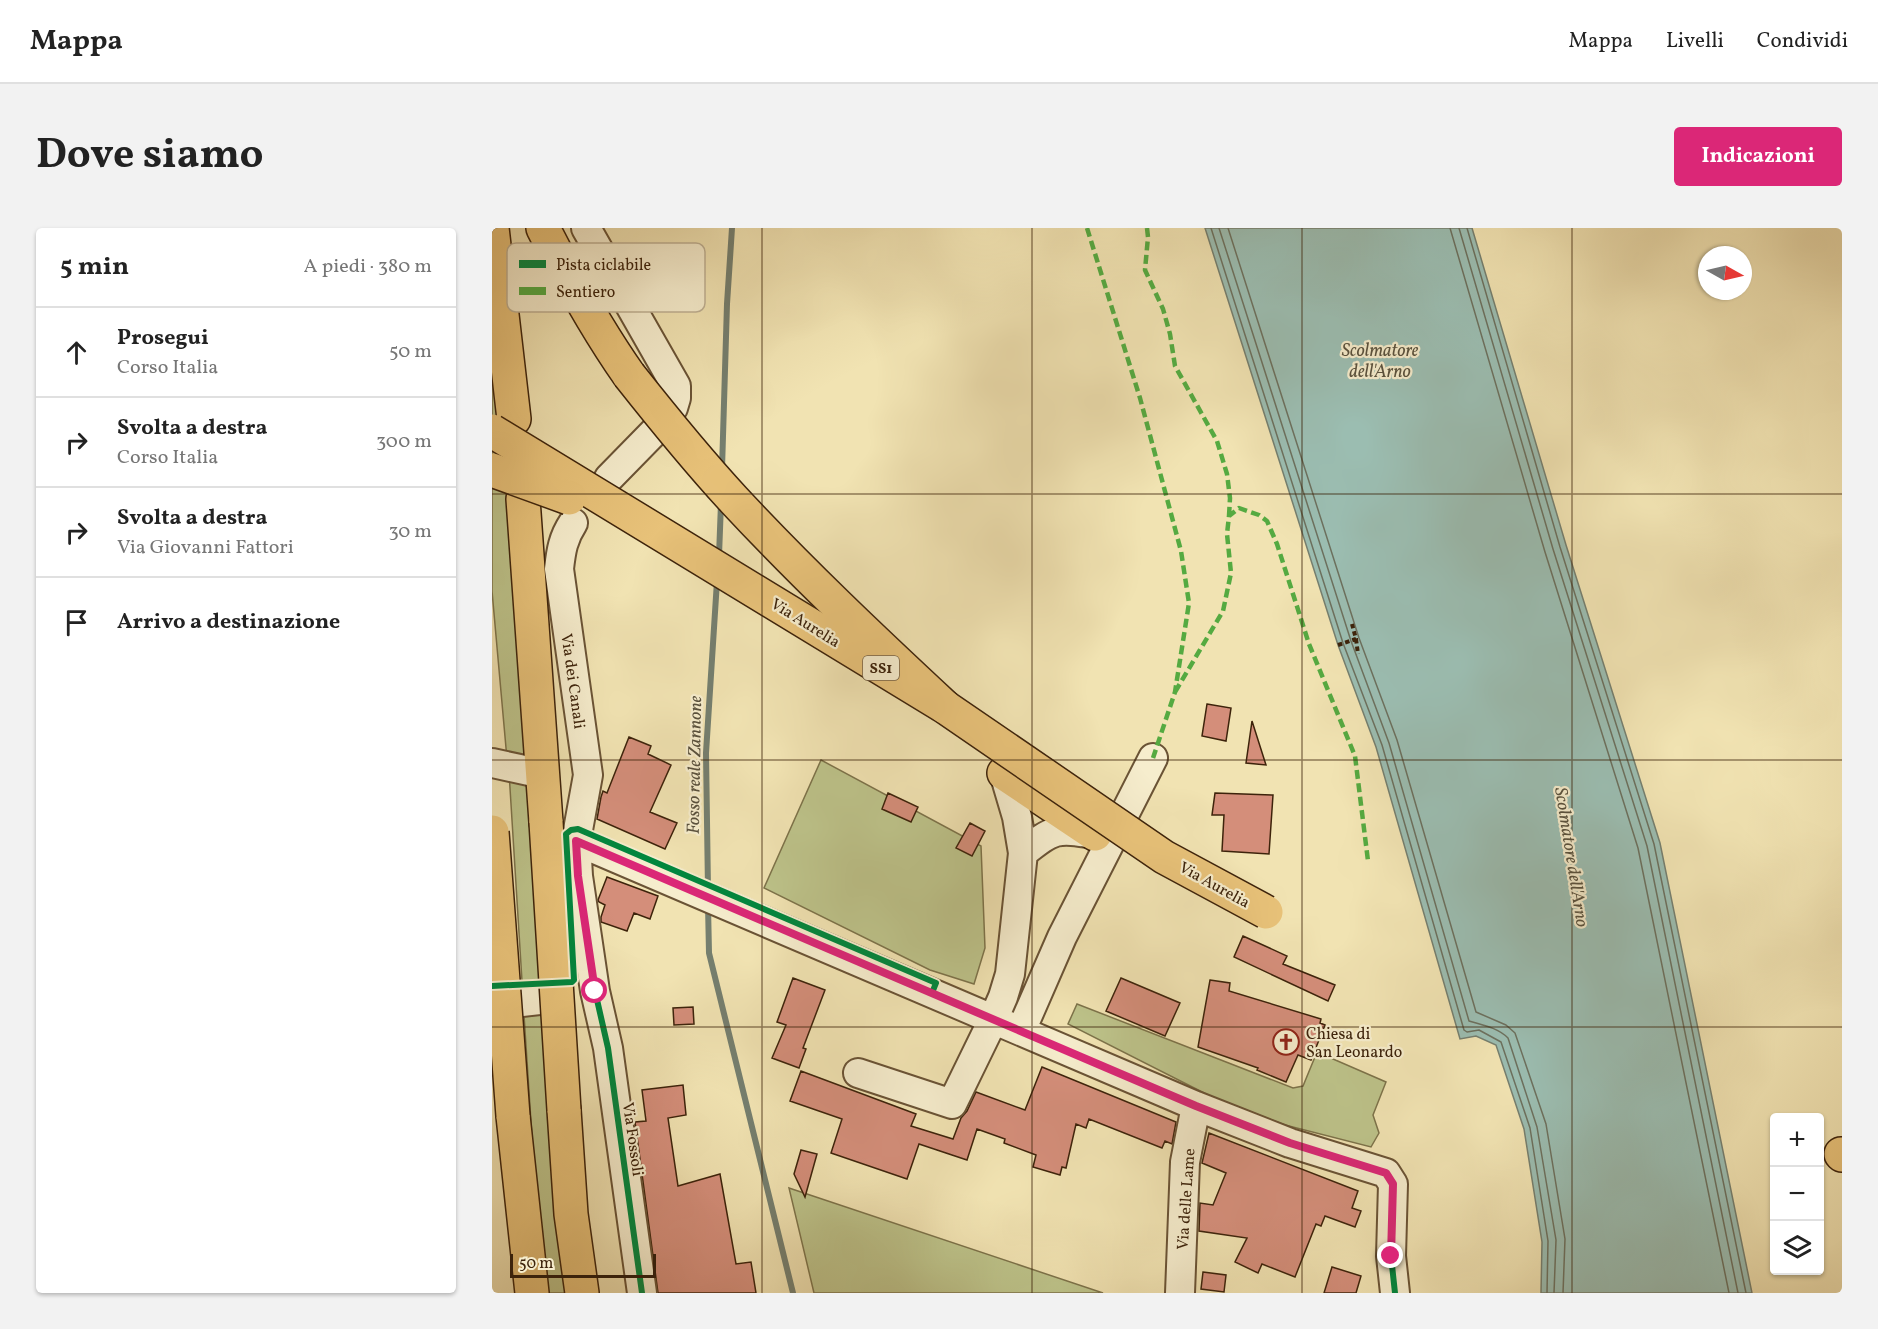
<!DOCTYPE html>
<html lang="it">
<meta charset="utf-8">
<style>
:root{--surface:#fff;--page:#f2f2f2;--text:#222;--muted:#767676;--line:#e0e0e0;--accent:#db2777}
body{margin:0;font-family:Vollkorn,serif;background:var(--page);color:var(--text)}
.controls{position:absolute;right:18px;bottom:18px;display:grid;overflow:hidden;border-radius:6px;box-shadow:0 2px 4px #0004}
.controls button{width:54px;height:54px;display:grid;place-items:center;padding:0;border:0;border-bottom:2px solid var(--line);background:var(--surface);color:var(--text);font:30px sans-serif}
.compass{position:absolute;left:1206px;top:18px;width:54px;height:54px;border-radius:50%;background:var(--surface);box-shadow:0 2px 4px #0004;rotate:98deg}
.scale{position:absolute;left:18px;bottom:15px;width:146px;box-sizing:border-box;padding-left:6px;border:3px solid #3d230b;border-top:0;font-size:16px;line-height:21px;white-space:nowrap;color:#3d230b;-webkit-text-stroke:4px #f6edcd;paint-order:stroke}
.stop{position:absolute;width:18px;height:18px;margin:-14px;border:4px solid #db2777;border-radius:50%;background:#fff}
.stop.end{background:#db2777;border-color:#fff;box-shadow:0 2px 6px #0008}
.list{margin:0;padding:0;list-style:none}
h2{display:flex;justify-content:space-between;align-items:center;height:78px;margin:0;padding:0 24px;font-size:26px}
h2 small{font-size:20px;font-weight:400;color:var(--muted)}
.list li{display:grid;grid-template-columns:39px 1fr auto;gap:18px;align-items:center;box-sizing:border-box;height:90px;padding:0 24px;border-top:2px solid var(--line)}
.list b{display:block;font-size:22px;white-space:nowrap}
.list p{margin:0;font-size:20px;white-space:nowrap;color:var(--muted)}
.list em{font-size:20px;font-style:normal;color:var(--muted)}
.icon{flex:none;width:33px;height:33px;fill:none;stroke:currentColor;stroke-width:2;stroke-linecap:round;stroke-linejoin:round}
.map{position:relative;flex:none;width:1350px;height:1065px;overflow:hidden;border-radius:6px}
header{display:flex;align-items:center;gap:36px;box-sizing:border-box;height:84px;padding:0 30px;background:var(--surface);border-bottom:2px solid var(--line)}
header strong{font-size:28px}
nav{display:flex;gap:33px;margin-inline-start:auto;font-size:21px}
.intro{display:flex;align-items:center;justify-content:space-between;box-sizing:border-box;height:144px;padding:0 36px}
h1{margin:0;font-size:42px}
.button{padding:15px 27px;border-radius:6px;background:var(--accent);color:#fff;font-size:21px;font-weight:700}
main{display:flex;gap:36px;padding:0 36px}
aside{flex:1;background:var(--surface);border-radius:6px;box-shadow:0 2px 4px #0004}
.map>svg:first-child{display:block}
.green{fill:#bdc38a;stroke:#7d734a;stroke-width:1.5}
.water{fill:#9bbdb1;stroke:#757f6f;stroke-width:1.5}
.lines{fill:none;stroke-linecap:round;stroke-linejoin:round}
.shore{stroke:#6c705e;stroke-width:1.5}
.stream{stroke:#757f6f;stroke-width:6}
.building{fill:#d48e7a;stroke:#3d230b;stroke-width:1.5}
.minor-casing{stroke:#6a5335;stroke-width:32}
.major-casing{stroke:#3d230b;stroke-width:36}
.highway-casing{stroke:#3d230b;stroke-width:36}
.path{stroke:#3d230b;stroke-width:4;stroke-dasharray:4.5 3;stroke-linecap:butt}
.minor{stroke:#f6edcd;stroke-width:28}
.major{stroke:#e8c279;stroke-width:33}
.highway{stroke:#e8c279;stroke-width:33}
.major-bridge-casing{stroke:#3d230b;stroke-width:36;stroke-linecap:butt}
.highway-bridge-casing{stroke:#3d230b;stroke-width:36;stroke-linecap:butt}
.major-bridge{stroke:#e8c279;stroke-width:33}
.highway-bridge{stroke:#e8c279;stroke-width:33}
.quiet{stroke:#55aa41;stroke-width:4.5;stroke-dasharray:9 4.5;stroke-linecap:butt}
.cycleway-casing{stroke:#f6edcd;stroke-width:10}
.cycleway{stroke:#00873e;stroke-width:6}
.route{stroke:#db2777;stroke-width:8}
.grid{fill:none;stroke:#3d230b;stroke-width:1.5;stroke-opacity:0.55}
.labels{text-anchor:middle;stroke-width:4.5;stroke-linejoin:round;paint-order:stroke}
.shield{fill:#f6edcd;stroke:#746045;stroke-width:1.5}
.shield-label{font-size:15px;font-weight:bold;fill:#3d230b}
.street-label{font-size:16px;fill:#3d230b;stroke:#f6edcd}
.poi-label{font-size:16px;fill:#3d230b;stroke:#f6edcd;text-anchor:start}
.water-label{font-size:18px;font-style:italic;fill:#59513d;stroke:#f6edcd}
.key{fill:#f6edcd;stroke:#beb093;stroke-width:1.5}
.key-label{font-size:16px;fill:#3d230b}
</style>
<header>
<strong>Mappa</strong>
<nav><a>Mappa</a><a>Livelli</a><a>Condividi</a></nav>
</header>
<div class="intro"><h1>Dove siamo</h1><a class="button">Indicazioni</a></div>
<main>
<aside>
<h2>5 min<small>A piedi · 380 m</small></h2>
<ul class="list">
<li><svg class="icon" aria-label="ahead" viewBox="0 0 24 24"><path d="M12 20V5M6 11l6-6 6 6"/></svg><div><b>Prosegui</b><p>Corso Italia</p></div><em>50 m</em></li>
<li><svg class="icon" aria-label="right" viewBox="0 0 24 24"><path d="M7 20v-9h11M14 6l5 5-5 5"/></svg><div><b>Svolta a destra</b><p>Corso Italia</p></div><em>300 m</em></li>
<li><svg class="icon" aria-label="right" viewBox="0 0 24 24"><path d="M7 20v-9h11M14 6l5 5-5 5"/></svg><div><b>Svolta a destra</b><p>Via Giovanni Fattori</p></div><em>30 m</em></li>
<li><svg class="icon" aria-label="arrive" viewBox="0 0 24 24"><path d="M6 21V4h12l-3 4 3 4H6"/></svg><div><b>Arrivo a destinazione</b></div></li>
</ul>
</aside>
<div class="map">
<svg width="1350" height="1065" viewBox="0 0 1350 1065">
<rect width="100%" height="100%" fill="#f1e3b2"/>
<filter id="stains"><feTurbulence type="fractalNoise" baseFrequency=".00333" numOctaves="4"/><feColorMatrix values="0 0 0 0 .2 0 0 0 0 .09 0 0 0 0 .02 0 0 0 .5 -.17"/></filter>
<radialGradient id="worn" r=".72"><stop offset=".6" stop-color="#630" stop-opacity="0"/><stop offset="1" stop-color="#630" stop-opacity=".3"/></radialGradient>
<path class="green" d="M0 77 41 540 15 531 0 363Z
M329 532 489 618 493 720 482 756 438 742 272 660Z
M17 544 40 549 56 752 30 753Z
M585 776 801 860 811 858 825 824 894 854 881 887 887 905 879 919 793 897 718 868 576 796Z
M57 785 79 1065H56L40 909 32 787Z
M297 960 611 1065H322Z"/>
<path class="water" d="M713 0H980L1074 317 1168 615 1260 1065H1049L1050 1014 1032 901 1004 817 984 808 968 811 884 519 846 417Z"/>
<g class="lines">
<path class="shore" d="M719 0 851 415 890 517 972 802 975 804 987 802 1009 814 1038 900 1056 1013 1055 1065
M727 0 859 413 897 515 977 793C989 797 1005 799 1016 810L1045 899 1064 1012 1062 1065
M736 0 867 410 905 512 984 784 1014 797 1023 805 1054 896 1073 1011 1071 1065
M958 0 1053 324 1146 620 1237 1065
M967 0 1061 321 1155 618 1246 1065
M975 0 1068 319 1162 616 1254 1065"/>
<path class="stream" d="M230 241 235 76 240 0
M227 328 229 275
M216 661 214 525 225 353
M216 677 217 725 301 1065"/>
</g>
<path class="building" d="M715 476 739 480 734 513 710 508Z
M760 493 774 537 754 535Z
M137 509 159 518 156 526 179 537 158 584 185 595 173 621 105 591 109 569 111 563 115 565Z
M396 565 426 579 419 594 390 581Z
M723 565 781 567 777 626 730 623 732 587H720Z
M478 595 493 603 480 628 464 620Z
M115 649 166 668 158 691 142 685 135 703 109 694V689L113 677 107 674 106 672Z
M751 708 795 728 791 736 843 757 836 773 742 729Z
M301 750 333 762 311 820 314 821 307 840 280 830 294 797 285 794Z
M629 750 688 775 673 808 614 783Z
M718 752 738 755 737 763 829 791 828 795 833 797 819 832 806 827 794 854 765 842 766 840 706 819Z
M201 779 202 796 182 797 181 780Z
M550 839 684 894 680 916 673 913 670 920 597 891 594 900 584 896 574 940 570 939 568 947 541 939 544 927 512 915 513 911 485 901 475 932 427 916 415 951 339 925 350 891 298 873 309 843 424 886 419 898 461 911 469 890 475 883 484 864 533 882Z
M191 857 194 887 176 890 186 958 228 946 244 1036 259 1034 264 1065H166L143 894 154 893 150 862Z
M717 905 866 963 860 980 869 983 863 999 833 988 829 998 824 996 803 1049 770 1036 766 1045 743 1034 755 1010 707 1003 708 975 721 977 734 945 710 935Z
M309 922 325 926 313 969 302 946Z
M840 1039 869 1048 864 1065H832Z
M711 1044 734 1047 732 1064 709 1061Z"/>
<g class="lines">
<g class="minor-casing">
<path id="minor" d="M94 0 184 158V170L181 180
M117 250 163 203
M81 295C71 310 69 323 67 341L96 547 84 613
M0 535 51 546
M531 625C562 600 564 600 603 606
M13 776 65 770
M529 803 570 709 661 530
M366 845 460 876 501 792 511 769 518 746 531 625 525 589 512 545
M150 1065 116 820 103 763 86 648 84 613 704 878 798 915 894 945 901 956 899 1028 903 1065
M688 1065 693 934 704 878"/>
</g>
<g class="major-casing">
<path id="major" d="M512 545 603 606
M1349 926 1350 927"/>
</g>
<g class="highway-casing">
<path id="highway" d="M0 0 22 191
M51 0C77 51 104 100 137 147
M31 271 54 594
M72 882 79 986 90 1065
M21 888 40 1065"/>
</g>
<path class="path" d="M864 411 866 426
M846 417 864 411 860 396"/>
<use href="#minor" class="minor"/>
<use href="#major" class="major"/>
<use href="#highway" class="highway"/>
<g class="major-bridge-casing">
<path id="major-bridge" d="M0 203 453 479 672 629 774 684"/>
</g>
<g class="highway-bridge-casing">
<path id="highway-bridge" d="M137 147C171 190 205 232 242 272 309 344 381 412 453 479
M0 242 77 270
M54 594 72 882
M0 604 21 888"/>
</g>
<use href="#major-bridge" class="major-bridge"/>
<use href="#highway-bridge" class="highway-bridge"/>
<path class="quiet" d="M595 0 648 170 689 323 697 375 683 464 661 530
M655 0 656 9 653 42 671 81 678 106 683 138 725 213 735 246 738 270 737 288
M683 464 731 383 739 345 735 306 737 288 747 280 767 287 775 293 785 316 817 416 863 528 876 633"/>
<g class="cycleway-casing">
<path id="cycleway" d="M0 758 80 754 82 752 74 606 79 602 86 601 444 755 440 765
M150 1065 116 820 103 763 86 648 84 613 704 878 798 915 894 945 901 956 899 1028 903 1065"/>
</g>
<use href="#cycleway" class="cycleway"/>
</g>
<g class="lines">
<path class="route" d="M103 763 86 648 84 613 704 878 798 915 894 945 901 956 899 1028"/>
</g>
<path class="grid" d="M270 0V1065M540 0V1065M810 0V1065M1080 0V1065M0 266H1350M0 532H1350M0 799H1350"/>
<defs>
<g id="church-ring" transform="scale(1.35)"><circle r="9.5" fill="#f6edcd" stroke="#8f2418" stroke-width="1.5"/><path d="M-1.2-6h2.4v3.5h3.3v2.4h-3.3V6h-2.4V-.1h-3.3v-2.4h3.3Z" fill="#8f2418"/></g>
</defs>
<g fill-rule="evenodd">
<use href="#church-ring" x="794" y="814"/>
</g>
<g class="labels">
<rect class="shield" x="371" y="428" width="36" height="24" rx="4.5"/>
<g class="shield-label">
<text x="389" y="445">SS1</text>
</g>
<g class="street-label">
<text transform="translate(314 394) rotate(32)" y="6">Via Aurelia</text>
<text transform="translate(82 453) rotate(82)" y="6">Via dei Canali</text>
<text transform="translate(723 656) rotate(29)" y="6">Via Aurelia</text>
<text transform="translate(142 911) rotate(82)" y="6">Via Fossoli</text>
<text transform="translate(693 971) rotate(-86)" y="6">Via delle Lame</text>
</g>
<g class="poi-label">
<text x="814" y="811">Chiesa di<tspan x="814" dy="18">San Leonardo</tspan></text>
</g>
<g class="water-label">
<text x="888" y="128">Scolmatore<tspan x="888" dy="21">dell'Arno</tspan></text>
<text transform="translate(202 537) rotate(-89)" y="6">Fosso reale Zannone</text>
<text transform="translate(1080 629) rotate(81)" y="6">Scolmatore dell'Arno</text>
</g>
</g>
<rect x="15" y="15" width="198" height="69" rx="9" class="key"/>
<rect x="27" y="32" width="27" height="8" fill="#00873e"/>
<rect x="27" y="59" width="27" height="8" fill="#55aa41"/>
<g class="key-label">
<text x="64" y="42">Pista ciclabile</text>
<text x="64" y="69">Sentiero</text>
</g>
<rect width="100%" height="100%" filter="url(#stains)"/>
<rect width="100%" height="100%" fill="url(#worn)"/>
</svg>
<div class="controls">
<button>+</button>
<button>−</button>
<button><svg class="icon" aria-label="layers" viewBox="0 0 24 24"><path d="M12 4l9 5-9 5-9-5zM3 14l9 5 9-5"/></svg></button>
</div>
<svg class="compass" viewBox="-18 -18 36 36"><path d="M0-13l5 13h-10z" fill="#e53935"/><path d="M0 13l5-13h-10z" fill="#767676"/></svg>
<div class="scale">50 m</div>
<div class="stop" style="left:103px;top:763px"></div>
<div class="stop end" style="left:899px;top:1028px"></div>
</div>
</main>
